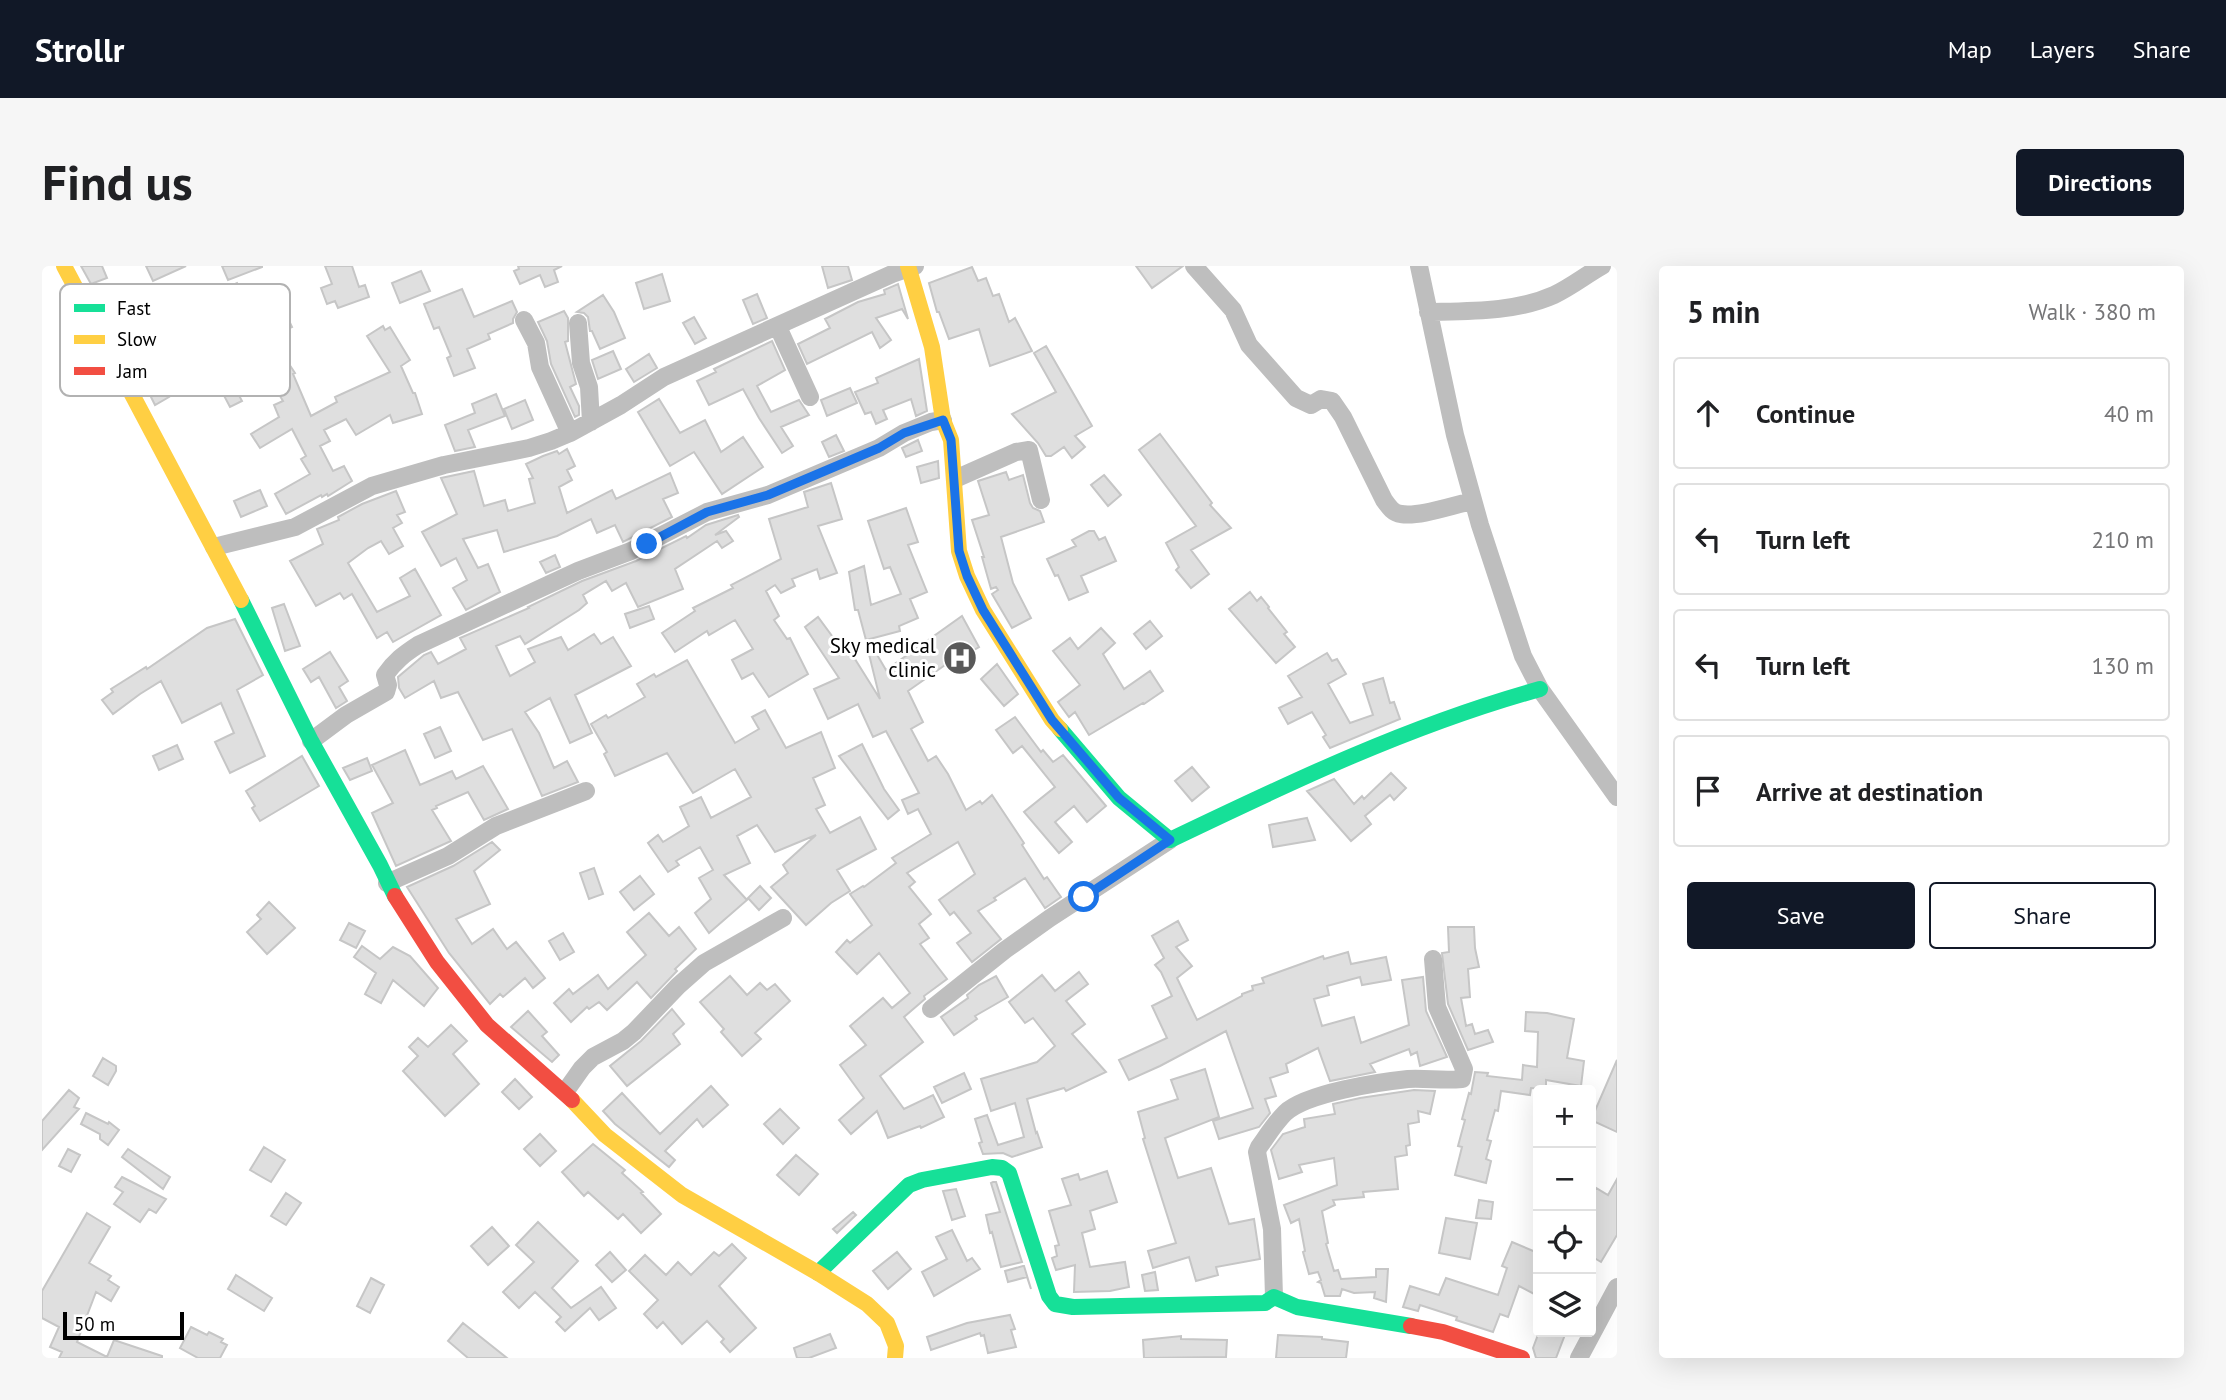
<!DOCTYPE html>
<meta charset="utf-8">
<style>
:root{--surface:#fff;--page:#f6f6f6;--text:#202124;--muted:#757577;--line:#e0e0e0;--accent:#111827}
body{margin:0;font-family:"PT Sans",sans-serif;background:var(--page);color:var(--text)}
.controls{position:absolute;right:21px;bottom:21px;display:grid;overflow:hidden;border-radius:7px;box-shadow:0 7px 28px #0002}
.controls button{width:63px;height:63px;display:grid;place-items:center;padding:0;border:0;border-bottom:2px solid var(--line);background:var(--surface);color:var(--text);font:35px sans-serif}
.scale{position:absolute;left:21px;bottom:18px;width:121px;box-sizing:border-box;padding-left:7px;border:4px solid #000;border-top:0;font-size:19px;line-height:24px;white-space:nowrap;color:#000;-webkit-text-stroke:5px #fff;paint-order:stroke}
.stop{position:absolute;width:21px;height:21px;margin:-16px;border:5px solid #1a73e8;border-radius:50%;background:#fff}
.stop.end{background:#1a73e8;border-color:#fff;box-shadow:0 2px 7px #0008}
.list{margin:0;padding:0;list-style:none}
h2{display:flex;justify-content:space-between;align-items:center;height:91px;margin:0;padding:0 28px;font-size:30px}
h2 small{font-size:23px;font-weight:400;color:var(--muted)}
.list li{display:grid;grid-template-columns:46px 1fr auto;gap:21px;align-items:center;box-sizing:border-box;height:112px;margin:0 14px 14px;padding:0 14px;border:2px solid var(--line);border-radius:7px}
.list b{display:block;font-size:26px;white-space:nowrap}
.list em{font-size:23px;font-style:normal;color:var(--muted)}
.actions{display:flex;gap:14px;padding:21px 28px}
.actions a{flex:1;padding:16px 0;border:2px solid var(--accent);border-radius:7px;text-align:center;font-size:24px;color:var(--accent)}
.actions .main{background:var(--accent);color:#fff}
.icon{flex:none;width:38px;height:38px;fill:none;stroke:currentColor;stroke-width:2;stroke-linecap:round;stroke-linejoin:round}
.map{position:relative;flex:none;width:1575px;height:1092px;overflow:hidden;border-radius:7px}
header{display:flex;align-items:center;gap:42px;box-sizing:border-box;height:98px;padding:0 35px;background:var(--accent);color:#fff}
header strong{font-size:33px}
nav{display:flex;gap:38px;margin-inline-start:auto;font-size:24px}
.intro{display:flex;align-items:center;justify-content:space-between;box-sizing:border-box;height:168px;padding:0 42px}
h1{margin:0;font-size:49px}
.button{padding:18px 32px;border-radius:7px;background:var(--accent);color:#fff;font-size:24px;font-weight:700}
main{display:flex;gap:42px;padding:0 42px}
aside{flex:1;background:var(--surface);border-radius:7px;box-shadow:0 7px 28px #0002}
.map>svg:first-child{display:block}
.building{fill:#dfdfdf;stroke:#c6c6c6;stroke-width:2}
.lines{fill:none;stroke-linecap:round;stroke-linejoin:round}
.street{stroke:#bebebe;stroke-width:18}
.fast{stroke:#16e098;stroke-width:16}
.slow{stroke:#ffcf43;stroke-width:16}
.jam{stroke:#f24e42;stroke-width:16}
.route{stroke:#1a73e8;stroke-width:9}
.labels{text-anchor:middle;stroke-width:6;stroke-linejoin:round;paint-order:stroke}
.poi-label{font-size:21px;fill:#000;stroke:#fff;text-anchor:end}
.key{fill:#fff;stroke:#b2b2b2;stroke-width:2}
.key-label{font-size:19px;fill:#000}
</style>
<header>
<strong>Strollr</strong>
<nav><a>Map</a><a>Layers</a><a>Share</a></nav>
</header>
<div class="intro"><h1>Find us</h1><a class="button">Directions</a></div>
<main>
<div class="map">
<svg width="1575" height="1092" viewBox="0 0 1575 1092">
<rect width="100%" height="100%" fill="#fff"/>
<path class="building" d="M39 0H60L65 12 49 18Z
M104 0H144L111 15Z
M180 0H220V1L186 14Z
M283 0H310L317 21 323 19 327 31 296 42 293 35 285 38 279 22 290 18Z
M476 0H520L512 4 516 16 503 21 498 9 478 18 472 5 477 3Z
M780 0H806L810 14 786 22Z
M1094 0H1141L1110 22Z
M930 1 936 15 944 12 951 30 957 28 967 56 973 52 990 85 948 100 937 63 907 73 897 46H895L887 17Z
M379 5 388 25 358 37 350 17Z
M620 8 628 35 602 43 594 17Z
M195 17 209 46 237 33 250 61 226 72 224 68 208 75 184 22Z
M856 18 866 53 860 43 834 52 849 74 838 82 830 66 765 98 756 78 788 62 783 53 816 36 843 28 842 24Z
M420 23 432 51 470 35 475 46 471 53V57L446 68 448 73 425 83 433 102 412 110 405 92 409 90 397 61 392 63 382 38Z
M715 28 725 52 711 58 701 34Z
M561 29 572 46 583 72 558 83 550 65H548L546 51 542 47 535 46Z
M522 45 526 52V75L523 76 534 118 528 121 537 140V149L533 151 509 98 505 75 496 56Z
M652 51 664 72 653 78 641 57Z
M341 60 343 64 348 61 368 94 359 100 371 127H373L380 148 351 157 348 149 314 169 304 153 282 164 288 175 278 180 291 205 302 200 310 215 286 230 285 228 280 231 279 229 244 248 233 228 268 208 259 193 264 190 250 163 218 182 209 168 237 151 232 139 241 135 221 102 241 89 253 107 251 108 269 150 295 136 293 131 348 106 325 70Z
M730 75 743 104 715 120 729 146 757 134 767 149 739 161 751 180 740 187 717 152 701 123 667 139 655 115 674 106 672 103Z
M1004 80 1050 160 1033 170 1043 181 1030 192 1022 181 1009 190H1004L996 177 970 148 1014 126 992 87Z
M571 85 579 103 556 113 550 94Z
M607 88 615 102 592 116 584 103Z
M877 93 885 145 874 150 869 133 841 144 845 153 834 158 829 146 823 148 813 126 836 117 834 112Z
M145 97 153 117 125 128 127 131 113 139 104 121 121 112 119 107Z
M190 116 200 135 188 141 178 122Z
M808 122 815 137 785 150 779 134Z
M454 128 463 150 426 164 433 181 413 185 403 159 433 147 430 138Z
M617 133 638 167 663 154 679 186 701 171 721 201 680 228 652 186 628 200 596 146Z
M483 134 491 154 470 163 462 143Z
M1118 168 1170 237 1168 239 1189 262 1149 284 1167 308 1149 322 1134 304 1137 301 1124 277 1154 260 1097 184Z
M794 169 802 185 787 191 780 176Z
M876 174 880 185 864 191 860 182Z
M525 183 533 200 525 204 530 214 517 221 525 247 570 224 574 233 628 207 636 227 621 233 630 251 581 276 573 259 555 267 549 253 515 270 462 286 455 264 421 273 436 302 446 298 458 326 424 344 411 322 425 314 414 292 399 300 380 266 415 248 399 212 432 205 442 240 463 234 466 245 493 237 487 213 491 212 484 198 501 190 515 185 517 188Z
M896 195 897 212 879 217 875 201Z
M964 206 967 214 981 209 988 237 991 242 998 245 1002 256 959 271 971 317 989 352 970 362 950 328 956 324 954 321 949 323 940 291H942L930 254 947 249 936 215Z
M1062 209 1079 229 1066 240 1049 219Z
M789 217 800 253 776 260 795 307 778 313 775 303 750 313 753 320 739 327 733 319 724 325 737 350 732 354 745 373 748 372 766 408 727 431 711 407 700 413 690 394 711 383 693 354 667 369 665 365 633 386 620 367 653 345 651 342 691 322 689 319 739 293 727 253 766 241 762 226Z
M218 224 225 240 199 251 192 235Z
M354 225 363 246 355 249 360 257 351 262 361 280 347 288 339 275 326 282 306 297 335 346 368 330 358 312 373 303 399 349 351 376 345 366 335 372 310 328 302 333 298 327 274 340 248 295 281 278 275 263 297 254 296 251 320 238Z
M864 242 876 276 866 279 885 326 868 333 876 352 857 360 858 365 824 374 816 344H813L807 306 822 300 829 339 859 328 848 301 842 303 826 255Z
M696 249 697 251 673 269 684 265 691 275 680 282 675 275 633 303 641 323 596 341 584 317 570 325 564 315 541 329 545 337 537 344 483 378 478 370 454 380 468 410 493 396 486 383 519 371 526 384 552 368 559 378 571 371 589 400 533 429 550 467 528 477 508 432 483 446 497 467 512 502 525 495 536 516 500 530 470 463 441 474 416 426 399 432 392 415 363 432 357 422 356 411 382 389 389 386 396 398 424 383 418 372 487 342 486 341 540 315 594 295 644 270 645 272 664 259Z
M1047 265H1052L1057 274 1063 271 1074 295 1039 310 1046 326 1027 334 1016 309 1013 310 1005 293 1034 280 1030 274Z
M513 289 518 301 504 307 498 296Z
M1208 326 1215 335 1219 331 1227 341 1226 342 1245 366 1242 368 1253 381 1234 397 1187 343Z
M242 338 258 380 243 385 230 342Z
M607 340 612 353 588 362 583 348Z
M920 350 937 381 918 392 916 390 866 425 881 456 869 463 886 495 894 490 906 508 924 544 938 535 940 538 950 529 982 577 980 579 1002 613 1005 611 1019 631 1003 642 983 612 952 632 954 634 936 645 959 673 930 696 915 677 929 667 912 646 908 649 897 634 933 608 916 576 865 607 873 616 867 621 889 648 877 658 887 672 878 678 905 713 882 730 883 733 862 751 881 776 838 810 862 843 891 829 902 851 879 862 878 860 846 872 835 845 809 868 797 854 822 832 798 799 824 779 808 760 841 732 850 742 868 727 837 687 815 708 794 686 805 674 808 677 830 659 808 628 821 620 822 621 854 597 850 592 889 568 876 543 866 548 860 534 877 527 844 465 831 471 816 438 786 453 772 423 797 412 763 361 776 351 796 378 801 374 838 433 824 376 827 375 844 404Z
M193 353 221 409 195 424 223 490 188 507 173 476 192 467 179 437 140 457 119 415 98 428 71 448 60 434 71 426 69 423 104 401 105 403 165 362Z
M1108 355 1120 370 1104 383 1092 368Z
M1059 362 1073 377 1061 388 1082 423 1108 405 1121 425 1102 438 1101 437 1047 469 1033 446 1027 451 1016 436 1038 419 1011 385 1028 372 1036 383Z
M288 386 306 415 297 421 305 435 294 442 277 411 269 416 261 403Z
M1285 387 1290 395 1295 393 1304 408 1286 418 1308 457 1331 449 1321 418 1341 412 1348 437 1352 436 1358 453 1288 482 1281 471 1284 469 1270 446 1246 458 1237 442 1260 431 1246 410Z
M645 394 693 477 717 463 710 451 723 444 744 482 779 466 793 502 771 512 783 539 774 543 788 567 818 551 834 583 795 604 808 625 789 637 764 659 729 621 746 607 741 599 774 569 733 586 715 559 695 570 708 597 682 609 705 634 667 667 653 647 669 633 657 612 671 604 658 581 634 595 637 599 626 606 606 577 616 569 621 576 647 560 638 541 659 531 669 552 709 531 693 503 651 527 625 487 573 510 562 488 565 486 549 458 564 449 566 452 603 431 595 418 612 408 614 411Z
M955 398 976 428 962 440 939 413Z
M973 451 999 486 1001 484 1011 496 1021 489 1064 540 1045 556 1032 540 1013 556 1030 576 1017 587 982 546 1013 521 980 480 971 487 954 464Z
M398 461 409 485 393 492 382 468Z
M820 478 842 523 857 544 846 553 797 490Z
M135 479 141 493 117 504 111 490Z
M363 484 378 519 410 505 414 513 441 500 466 543 442 554 426 526 394 540 395 542 390 544 409 575 354 600 330 547 351 537 330 499Z
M260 490 277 520 218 555 210 542 213 540 204 525Z
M325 492 330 505 308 514 301 502Z
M1150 501 1167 521 1150 535 1133 515Z
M1349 507 1364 522 1352 534 1348 529 1323 550 1329 558 1309 575 1265 525 1292 513 1312 538 1320 530 1322 533Z
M1265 552 1273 574 1231 581 1227 559Z
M450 576 458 584 432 605 448 638 414 653 430 678 451 663 465 683 474 676 503 712 491 722 483 712 461 731 458 728 448 738 407 687 365 621 411 600Z
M552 602 561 628 547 633 538 607Z
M598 610 612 628 592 644 578 626Z
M718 620 729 632 717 644 706 632Z
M227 636 253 662 225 688 205 666 219 653 215 649Z
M607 647 627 670 637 661 654 683 633 703 635 705 609 732 595 716 565 744 557 736 547 743 545 741 529 756 512 737 527 723 531 728 556 709 566 723 604 689 585 666Z
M1136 655 1146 674 1134 681 1150 700 1135 712 1155 754 1200 730V728L1211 724 1210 720 1222 717 1220 712 1281 690 1282 693 1306 686 1309 698 1344 691 1349 714 1320 719 1318 711 1285 720 1287 729 1272 733 1280 760 1312 751 1319 777 1367 759 1360 714 1381 711 1384 745 1405 791 1378 800 1375 786 1369 789 1367 783 1328 798 1333 806 1288 815 1276 782 1244 798 1246 806 1228 812 1234 830 1223 833 1228 847 1217 861 1177 873 1171 855 1211 842 1184 765 1118 800 1087 814 1077 794 1125 772 1110 740 1130 730 1119 706 1113 699 1122 692 1110 670Z
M307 657 323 665 314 682 298 674Z
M1406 661H1432L1433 682 1437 701 1426 703 1428 731 1419 732 1424 760 1430 758 1433 768 1446 764 1451 776 1426 784 1406 738 1400 687 1407 686Z
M521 667 532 686 518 694 507 675Z
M320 680 338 693 351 681 368 690 396 722 382 740 351 714 339 737 323 728 334 707 312 691Z
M1037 706 1046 718 1024 735 1043 758 1030 768 1064 806 1024 825 1022 822 985 833 994 867 995 866 1000 881 970 891 961 887 941 888 937 877 940 876 933 853 945 849 956 879 982 871 973 837 949 845 939 813 995 796 1013 780 991 752 983 757 967 736 1000 709 1013 725Z
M688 710 705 729 718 717 725 724 733 718 748 735 713 767 719 773 700 790 679 766 682 763 658 736Z
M954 710 966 731 933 750 935 753 912 769 899 751 926 732 925 729 937 719Z
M630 743 642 758 631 768 638 778 585 820 568 800 599 775Z
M486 745 505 766 500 770 517 789 510 796 469 761Z
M1484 746 1505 747 1532 753 1525 792 1542 795 1539 820 1504 814V823L1489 822 1488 829 1459 825 1456 845 1453 844 1445 874 1449 875 1444 893 1449 895 1444 917 1413 909 1420 881 1416 880 1423 854 1420 853 1427 827 1429 828 1433 806 1446 807 1445 810 1480 814 1481 799 1495 801 1496 766 1483 765Z
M409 759 425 775 411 788 437 818 403 850 361 805 376 790 367 781 376 772 386 781Z
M61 792 74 800V805L66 819 51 810Z
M1575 794V866L1549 854Z
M1163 803 1177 851 1123 872 1136 912 1169 902 1187 958 1212 953 1218 993 1174 1001 1176 1009 1154 1015 1147 991 1111 1002 1106 985 1134 977 1101 873 1103 872 1096 846 1136 833 1129 814Z
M922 807 929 823 900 837 892 821Z
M473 813 490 831 477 843 460 826Z
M669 820 686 839 661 861 655 853 623 885 633 894 627 901 573 858 561 845 580 827 618 868Z
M27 824 37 832 32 841 37 843 0 884V855Z
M1372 824 1393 825 1388 848 1376 845 1377 856 1366 858 1368 879 1364 880 1365 889 1353 891 1356 923 1321 926 1322 931 1291 934 1293 939 1280 945 1286 977 1284 978 1292 1005 1296 1004 1299 1013 1334 1011V1003H1346L1344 1036 1332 1032 1333 1026 1312 1027 1300 1023 1298 1030H1283L1279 1017 1276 1016 1279 1014 1276 1006 1267 1008 1261 986 1263 985 1257 953 1249 957 1242 939 1295 919 1292 892 1257 899 1260 906 1237 913 1229 884 1241 868 1263 861 1262 853 1293 848 1291 838 1318 832Z
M738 843 757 862 741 878 722 858Z
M44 847 66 858 67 856 77 864 66 879 58 873V868L39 858Z
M498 868 514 885 498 900 482 883Z
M551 878 583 904 580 907 601 926 599 927 619 948 599 967 581 948 576 953 546 926 542 930 520 906Z
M222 881 243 894 229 916 208 904Z
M26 883 38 889 29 906 17 900Z
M86 883 128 911 121 923 80 891Z
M754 889 776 908 757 929 735 909Z
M1065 905 1075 936 1048 945 1053 963 1040 967 1048 1001 1083 996 1087 1021 1068 1025 1032 1026 1033 999 1014 1004 1010 992 1015 990 1013 980 1017 979 1007 945 1029 939 1020 913 1036 908 1038 914Z
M80 911 124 933 114 947 107 943 98 956 72 938 81 926 73 921Z
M1575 913V969L1559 996 1549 990V931L1554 922 1566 929Z
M951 916H954L980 996 959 1001 950 966 948 967 944 949 958 946 949 917Z
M914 923 923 950 910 954 901 925Z
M244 927 259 937 244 959 229 950Z
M1437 934 1451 936 1449 953 1434 952Z
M811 946 814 949 795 967 791 963Z
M45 947 68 961 47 997 69 1010 66 1014 77 1021 69 1035 54 1026 35 1076 65 1091 72 1074 120 1090V1092H17L20 1086 8 1081 17 1061 0 1052V1025Z
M1404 952 1435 957 1428 993 1397 987Z
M496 956 536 995 510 1022 529 1042 559 1021 574 1042 557 1054 548 1042 523 1065 514 1056 519 1051 493 1026 477 1042 461 1026 492 996 474 979Z
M450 961 467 980 446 999 429 980Z
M910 964 925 995 930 992 938 1003 892 1030 880 1006 905 993 894 971Z
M1470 976 1496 987V1030L1477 1020 1466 1051 1458 1048 1451 1066 1414 1054 1415 1051 1378 1039 1376 1045 1361 1041 1368 1020 1397 1029 1404 1012 1456 1029 1465 1002 1460 1000Z
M690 978 704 992 677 1020 714 1062 688 1086 679 1076 682 1073 665 1055 640 1078 621 1056 615 1062 602 1048 616 1034 587 1005 603 989 624 1009 636 996 649 1009 672 986 677 990Z
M568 986 584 1004 570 1016 554 999Z
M855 986 869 1003 846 1023 831 1005Z
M981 1000H982L989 1023 985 1011 966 1016 963 1005Z
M1113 1006 1116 1024 1103 1025 1100 1009Z
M194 1009 230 1032 222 1045 186 1023Z
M329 1012 342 1019 328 1047 315 1040Z
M968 1049 973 1063 969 1064 974 1081 946 1087 942 1069 939 1070 938 1067 889 1084 885 1071 925 1057Z
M421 1057 465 1092H426L406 1075Z
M149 1061 165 1069 167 1066 181 1073 179 1076 185 1079 178 1092H156L138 1082Z
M1497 1066H1524L1514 1092H1494L1491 1082Z
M788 1068 794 1082 767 1092H755L752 1082Z
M1236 1069 1280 1071V1073L1306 1076 1304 1092H1234Z
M1139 1070V1073L1185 1074 1184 1091 1102 1092 1101 1074Z"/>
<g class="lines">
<path class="street" d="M1152 0 1191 44 1207 79 1254 132 1269 139 1279 133 1290 135 1301 151 1342 234C1347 241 1351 247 1359 248 1378 251 1411 239 1431 235
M1377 0 1413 169 1438 259 1481 390 1498 423 1575 531
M1386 46C1428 45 1474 46 1512 29 1529 21 1544 9 1560 0
M482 54 494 77 498 101 528 167
M536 57 539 97 547 121 549 156
M736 61 768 131
M913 213 974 186 987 184 999 234
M172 281 253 261 330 220 402 199 487 182 509 175 528 167 579 139 622 111 850 8 873 0
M269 475 304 449 344 426 346 419 343 409C353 395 362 388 376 379L536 305 589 285 665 246 726 229 837 182 862 167 889 156 901 154
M345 617 406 590 454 560 544 525
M889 743 963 684 1008 652 1128 574
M523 826 540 802 551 791 581 775 592 766 636 720 662 697 741 652
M1232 1031 1230 963 1215 886 1217 881C1225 870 1233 857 1243 847 1264 827 1337 816 1366 813 1384 812 1402 815 1420 813L1422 803 1395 741 1391 693
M1537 1092 1575 1021"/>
<path class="fast" d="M199 334 269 475 338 599 353 630
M1018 463 1077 532 1128 574C1249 516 1368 459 1498 423
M776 1007 867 919 880 914 950 901 960 902 967 907 1007 1030 1013 1038 1031 1041 1223 1037 1232 1031 1255 1041 1369 1060"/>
<path class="slow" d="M22 0 199 334
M866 0 890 81 901 154 909 174 917 285 925 310 941 344 1010 454 1018 463
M530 834 563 869 640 929 776 1007 825 1038 845 1057 854 1080 853 1092"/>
<path class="jam" d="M353 630 395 696 445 759 530 834
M1369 1060 1401 1066 1480 1092"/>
</g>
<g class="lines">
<path class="route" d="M605 278 665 246 726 229 837 182 862 167 901 154 909 174 917 285 925 310 941 344 1010 454 1077 532 1128 574 1042 631"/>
</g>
<defs>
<g id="hospital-disc" transform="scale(1.75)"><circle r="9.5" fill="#595959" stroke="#fff"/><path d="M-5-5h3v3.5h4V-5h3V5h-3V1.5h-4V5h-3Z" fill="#fff"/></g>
</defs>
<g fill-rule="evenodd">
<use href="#hospital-disc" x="918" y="392"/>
</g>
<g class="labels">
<g class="poi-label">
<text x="894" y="387">Sky medical<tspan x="894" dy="24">clinic</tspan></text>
</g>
</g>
<rect x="18" y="18" width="230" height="112" rx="10" class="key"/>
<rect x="32" y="38" width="31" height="8" fill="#16e098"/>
<rect x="32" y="69" width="31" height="9" fill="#ffcf43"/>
<rect x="32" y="101" width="31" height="8" fill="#f24e42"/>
<g class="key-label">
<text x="75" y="49">Fast</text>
<text x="75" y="80">Slow</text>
<text x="75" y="112">Jam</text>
</g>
</svg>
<div class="controls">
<button>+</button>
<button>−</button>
<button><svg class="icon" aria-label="locate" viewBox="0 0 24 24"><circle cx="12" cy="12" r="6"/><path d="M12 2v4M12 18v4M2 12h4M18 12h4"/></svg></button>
<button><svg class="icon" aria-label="layers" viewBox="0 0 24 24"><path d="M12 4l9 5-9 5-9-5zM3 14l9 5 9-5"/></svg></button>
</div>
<div class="scale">50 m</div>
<div class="stop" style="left:1042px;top:631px"></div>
<div class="stop end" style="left:605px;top:278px"></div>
</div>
<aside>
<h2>5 min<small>Walk · 380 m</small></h2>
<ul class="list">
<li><svg class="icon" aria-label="ahead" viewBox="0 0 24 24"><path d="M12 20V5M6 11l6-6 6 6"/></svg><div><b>Continue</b></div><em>40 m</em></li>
<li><svg class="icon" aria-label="left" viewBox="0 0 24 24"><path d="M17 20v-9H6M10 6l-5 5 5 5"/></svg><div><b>Turn left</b></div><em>210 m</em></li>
<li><svg class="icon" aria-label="left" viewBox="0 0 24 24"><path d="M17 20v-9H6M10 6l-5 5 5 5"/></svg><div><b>Turn left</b></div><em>130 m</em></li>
<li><svg class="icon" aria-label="arrive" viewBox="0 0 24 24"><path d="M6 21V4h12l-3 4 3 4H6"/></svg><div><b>Arrive at destination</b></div></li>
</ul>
<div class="actions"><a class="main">Save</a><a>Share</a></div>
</aside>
</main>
